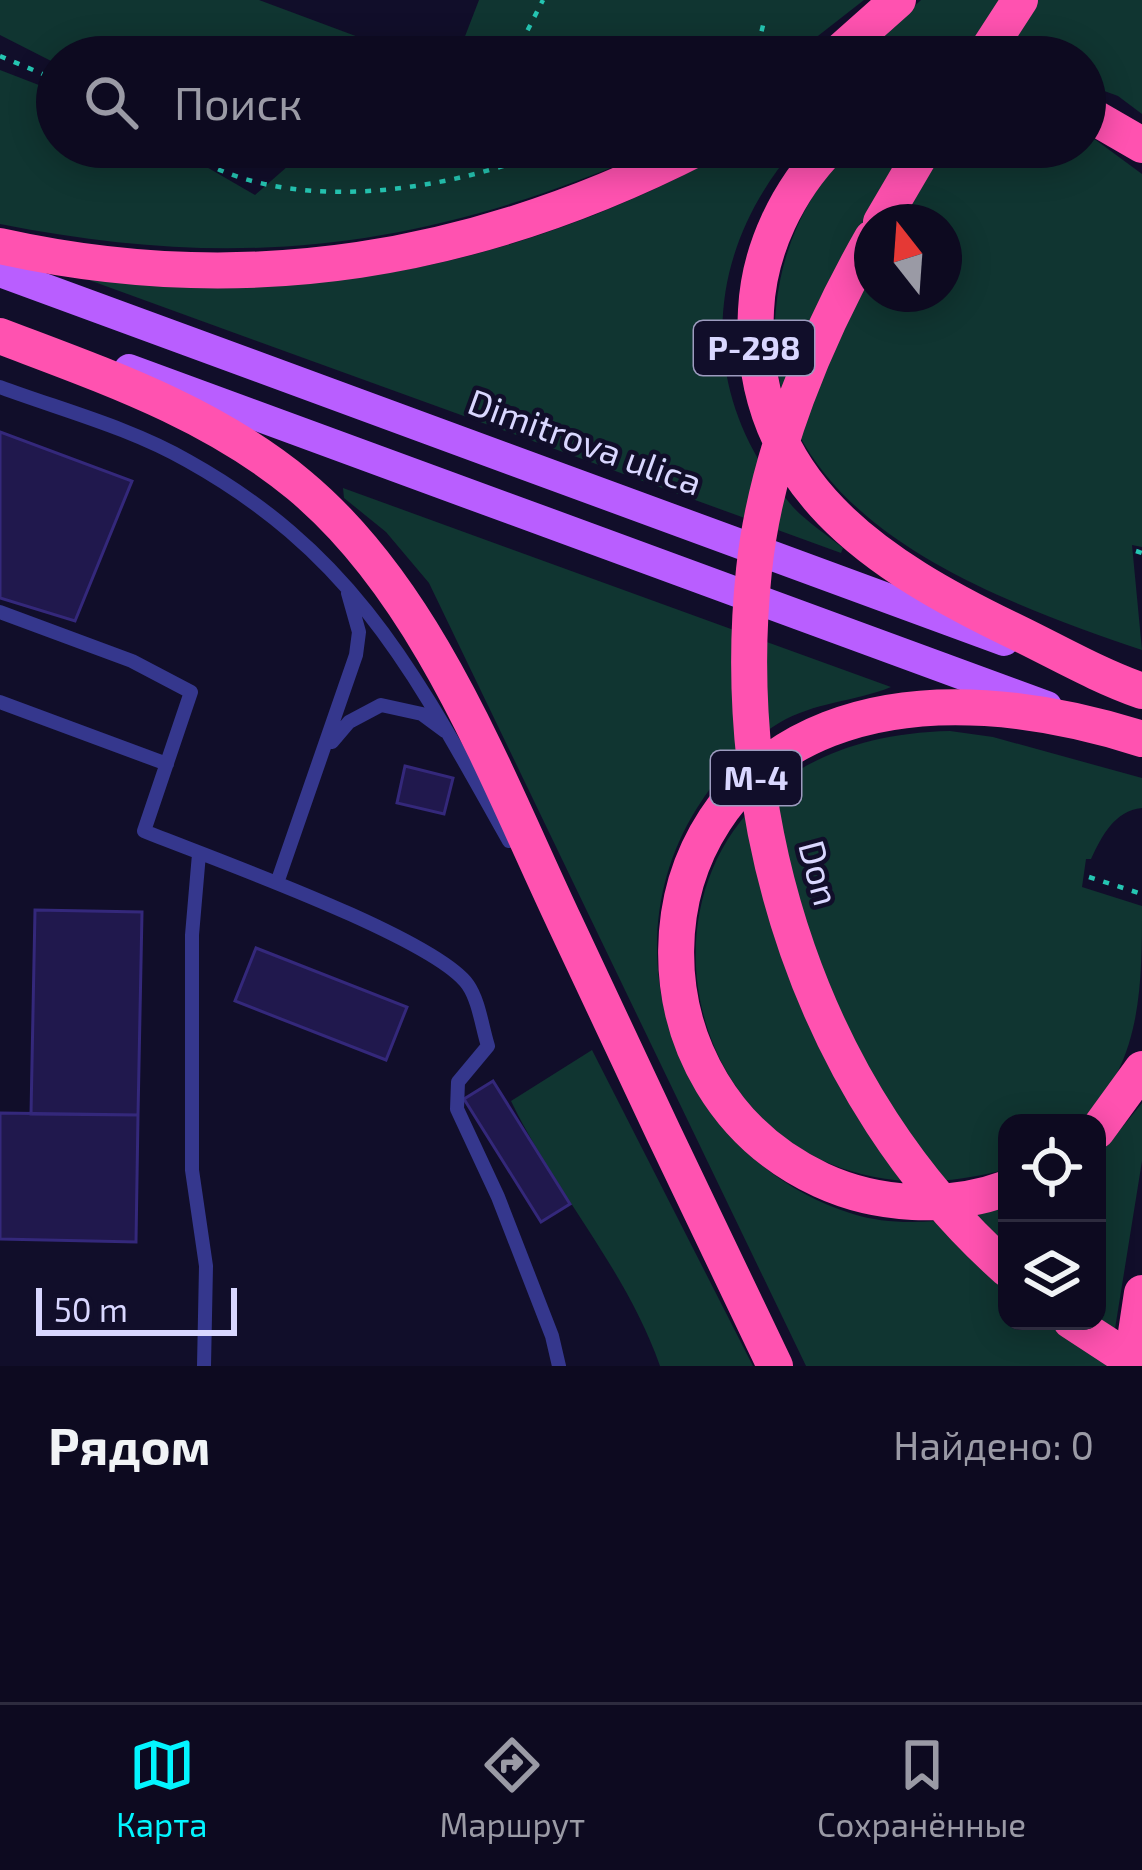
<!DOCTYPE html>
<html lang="ru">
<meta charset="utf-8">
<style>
:root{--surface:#0d0a20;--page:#1b182d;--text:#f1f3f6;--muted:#9a9aa5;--line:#2d2b3e;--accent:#03f5ff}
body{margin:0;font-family:"Exo 2",sans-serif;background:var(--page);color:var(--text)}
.controls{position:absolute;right:36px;bottom:36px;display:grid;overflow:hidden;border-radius:24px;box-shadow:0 6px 30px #0003}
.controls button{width:108px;height:108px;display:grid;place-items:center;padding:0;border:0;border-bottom:3px solid var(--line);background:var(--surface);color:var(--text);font:60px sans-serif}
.compass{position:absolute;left:854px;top:204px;width:108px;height:108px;border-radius:50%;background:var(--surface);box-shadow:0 6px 30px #0003;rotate:343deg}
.scale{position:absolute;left:36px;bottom:30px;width:201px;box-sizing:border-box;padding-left:12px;border:6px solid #d9d7ff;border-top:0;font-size:33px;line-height:42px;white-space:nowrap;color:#d9d7ff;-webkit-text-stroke:9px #110e2a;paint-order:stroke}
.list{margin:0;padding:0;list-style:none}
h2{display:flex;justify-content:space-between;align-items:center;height:156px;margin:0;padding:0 48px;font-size:51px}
h2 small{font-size:39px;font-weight:400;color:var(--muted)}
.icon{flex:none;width:66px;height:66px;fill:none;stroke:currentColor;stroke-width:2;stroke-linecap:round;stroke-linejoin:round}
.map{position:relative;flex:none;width:1142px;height:1366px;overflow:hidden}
.search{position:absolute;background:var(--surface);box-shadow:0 6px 30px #0003;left:36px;right:36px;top:36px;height:132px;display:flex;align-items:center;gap:30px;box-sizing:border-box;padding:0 42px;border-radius:66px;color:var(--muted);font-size:45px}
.sheet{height:336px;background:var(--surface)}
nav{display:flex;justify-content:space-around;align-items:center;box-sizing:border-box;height:168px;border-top:3px solid var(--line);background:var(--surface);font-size:33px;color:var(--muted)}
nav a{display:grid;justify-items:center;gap:6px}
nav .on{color:var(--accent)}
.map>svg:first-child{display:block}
.green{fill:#103531;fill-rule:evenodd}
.building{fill:#20184d;stroke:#34287b;stroke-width:3}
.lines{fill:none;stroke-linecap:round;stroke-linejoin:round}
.path{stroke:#25c5b2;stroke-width:4.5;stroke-dasharray:6 9;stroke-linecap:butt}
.lane{stroke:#35378d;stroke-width:14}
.primary{stroke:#b95eff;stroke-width:30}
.highway{stroke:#ff52b0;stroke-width:36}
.labels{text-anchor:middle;stroke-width:9;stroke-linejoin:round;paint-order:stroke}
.shield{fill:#110e2a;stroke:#9d9bbf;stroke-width:3}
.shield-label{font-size:33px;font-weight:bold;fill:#d9d7ff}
.street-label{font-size:36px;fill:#d9d7ff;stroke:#110e2a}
</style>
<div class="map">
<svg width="1142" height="1366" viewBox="0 0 1142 1366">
<rect width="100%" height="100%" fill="#110e2a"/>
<path class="green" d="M0 0H259L412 57H57V64L0 35Z
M479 0H864L791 57H457Z
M921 0H1142V114L1118 96 1085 84V57H861Z
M0 70 57 92V147H172L255 195 288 166 216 147H660C431 248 247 273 0 224Z
M1085 132 1142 174V547L1132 545 1142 650C984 596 755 513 776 308 782 246 808 192 851 147H1085ZM872 222H944V294H872Z
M738 147H796C701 256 696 396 793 507 807 522 827 535 843 548L841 553 89 280 92 276C329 307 529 261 738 147Z
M343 488 891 687C854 702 814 702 779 723 745 743 718 775 697 808 602 959 685 1162 853 1214 901 1229 960 1221 1007 1207V1321H1097V1158L1142 1103V1161L1109 1366H806L429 583 386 532 344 498Z
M950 731 993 737 1142 778V808C1114 811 1102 836 1091 859H1086L1082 887 1142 906C1142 987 1142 1064 1080 1123H1007V1169C650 1268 560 739 950 731Z
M592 1050 753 1366H660C626 1269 555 1192 511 1101Z"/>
<path class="building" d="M0 432 132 481 75 621 0 598Z
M405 766 453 778 444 814 397 803Z
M35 910 142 912 138 1115 31 1114Z
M256 948 407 1007 386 1060 235 1001Z
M493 1081 570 1204 541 1222 464 1099Z
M0 1113 138 1115 136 1242 0 1239Z"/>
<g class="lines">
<path class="path" d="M0 56 57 80
M514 57 543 0
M748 57 758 46 765 17
M179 147C279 220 448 192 556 147
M1136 551 1142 553
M1089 877 1142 894"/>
<path class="lane" d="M0 387C62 410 131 428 188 461 358 556 417 678 509 841
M0 612 132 661 191 692 144 831C208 857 434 937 468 985 479 1001 482 1027 488 1046L458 1082 457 1109 498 1197 552 1336 559 1366
M0 702 167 764
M332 742 349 722 381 705 422 714 445 731
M199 854 192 935V1170L206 1266 204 1366
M277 883 356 655 359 632 348 593"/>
<path class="primary" d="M0 272 1004 641
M129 369 1047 706"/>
<path class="highway" d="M834 57 898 0
M983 57 1020 0
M1085 112 1142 145
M830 147C788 190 759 249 756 310 747 484 878 566 1018 633 1059 653 1099 676 1142 691
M881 222 925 147
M872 238C816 336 766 456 754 570 727 825 813 1096 1007 1269
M0 246C247 301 477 261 700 147
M0 336C105 376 211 412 299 485 428 592 495 775 565 923 634 1071 704 1219 775 1366
M1097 1131 1142 1069
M1007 1188C948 1210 877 1206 821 1180 627 1090 626 808 829 729 926 691 1045 708 1142 739
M1071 1321 1140 1366
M1131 1366 1142 1293"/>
</g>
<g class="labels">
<g class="shield">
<rect x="694" y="321" width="120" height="54" rx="9"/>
<rect x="711" y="751" width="90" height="54" rx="9"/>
</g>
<g class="shield-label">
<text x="754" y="360">Р-298</text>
<text x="756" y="790">М-4</text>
</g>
<g class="street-label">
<text transform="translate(585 442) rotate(20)" y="13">Dimitrova ulica</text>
<text transform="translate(819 873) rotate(75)" y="13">Don</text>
</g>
</g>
</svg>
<div class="controls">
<button><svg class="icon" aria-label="locate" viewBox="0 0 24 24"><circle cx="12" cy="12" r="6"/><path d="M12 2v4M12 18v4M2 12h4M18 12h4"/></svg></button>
<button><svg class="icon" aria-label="layers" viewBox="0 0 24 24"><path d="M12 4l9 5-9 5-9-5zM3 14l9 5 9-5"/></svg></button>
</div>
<svg class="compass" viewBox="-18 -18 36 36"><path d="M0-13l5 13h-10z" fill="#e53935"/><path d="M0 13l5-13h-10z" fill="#9a9aa5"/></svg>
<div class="scale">50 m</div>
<div class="search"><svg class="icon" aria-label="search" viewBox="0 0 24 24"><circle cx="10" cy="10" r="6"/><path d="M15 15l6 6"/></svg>Поиск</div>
</div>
<section class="sheet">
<h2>Рядом<small>Найдено: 0</small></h2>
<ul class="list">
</ul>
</section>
<nav>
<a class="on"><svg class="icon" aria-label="map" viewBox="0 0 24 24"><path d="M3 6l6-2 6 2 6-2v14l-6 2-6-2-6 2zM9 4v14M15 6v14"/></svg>Карта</a>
<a><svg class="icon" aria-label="directions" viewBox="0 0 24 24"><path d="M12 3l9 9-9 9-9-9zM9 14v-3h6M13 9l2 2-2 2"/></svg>Маршрут</a>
<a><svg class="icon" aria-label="saved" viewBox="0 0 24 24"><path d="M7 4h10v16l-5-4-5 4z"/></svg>Сохранённые</a>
</nav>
